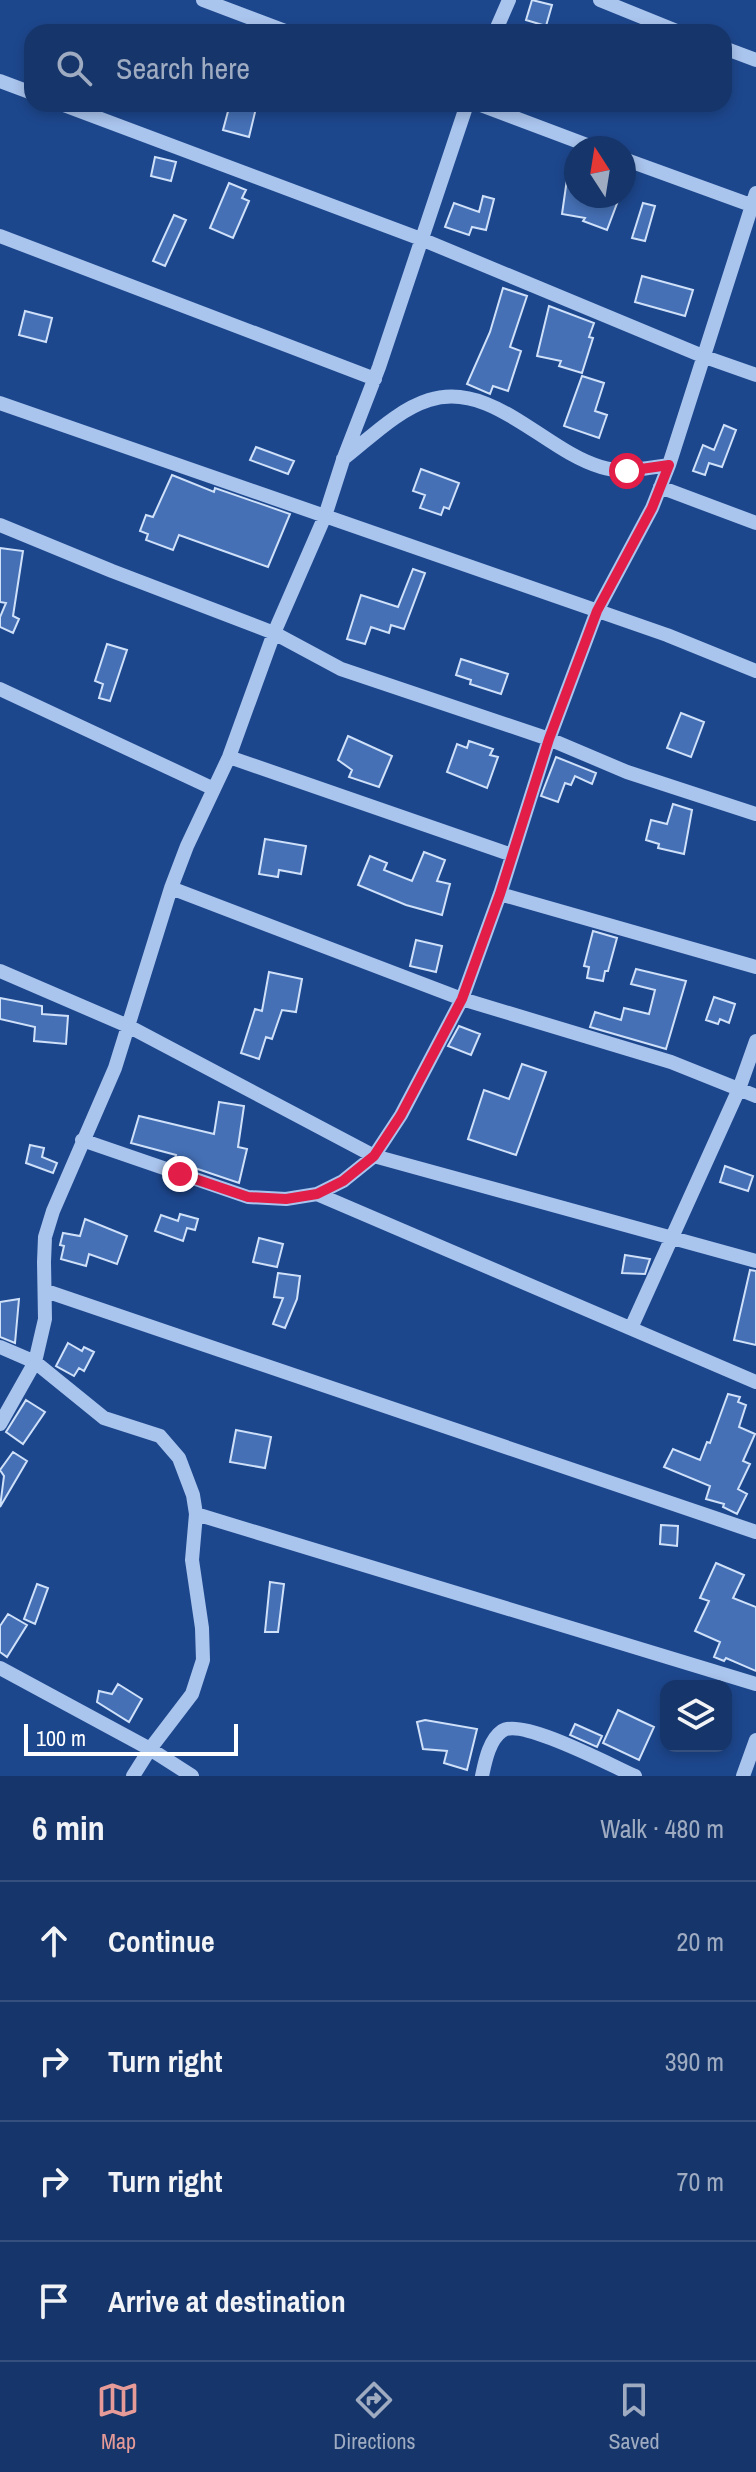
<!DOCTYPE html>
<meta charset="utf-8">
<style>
:root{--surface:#16356a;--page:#1f3d70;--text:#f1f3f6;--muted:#9eabc1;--line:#35507e;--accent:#e69b98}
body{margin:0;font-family:"Archivo Narrow",sans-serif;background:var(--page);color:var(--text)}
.controls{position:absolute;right:24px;bottom:24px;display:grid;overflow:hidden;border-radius:16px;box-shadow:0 4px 12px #0003}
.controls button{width:72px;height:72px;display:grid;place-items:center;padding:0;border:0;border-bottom:2px solid var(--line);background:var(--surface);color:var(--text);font:40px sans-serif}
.compass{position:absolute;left:564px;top:136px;width:72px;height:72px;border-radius:50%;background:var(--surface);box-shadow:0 4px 12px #0003;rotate:348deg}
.scale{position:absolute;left:24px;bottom:20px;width:214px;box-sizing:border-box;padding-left:8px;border:4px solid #fff;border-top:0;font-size:22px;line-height:28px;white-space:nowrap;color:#fff;-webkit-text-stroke:6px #1d478d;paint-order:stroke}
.stop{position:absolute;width:24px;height:24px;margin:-18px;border:6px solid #e11d48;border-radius:50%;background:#fff}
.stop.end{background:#e11d48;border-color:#fff;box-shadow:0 2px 8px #0008}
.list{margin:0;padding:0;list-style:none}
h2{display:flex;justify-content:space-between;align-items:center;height:104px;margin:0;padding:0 32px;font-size:34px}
h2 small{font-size:26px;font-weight:400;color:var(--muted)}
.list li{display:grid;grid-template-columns:52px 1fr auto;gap:24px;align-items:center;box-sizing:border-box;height:120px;padding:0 32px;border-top:2px solid var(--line)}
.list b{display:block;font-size:30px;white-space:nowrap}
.list em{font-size:26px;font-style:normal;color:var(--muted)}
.icon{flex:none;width:44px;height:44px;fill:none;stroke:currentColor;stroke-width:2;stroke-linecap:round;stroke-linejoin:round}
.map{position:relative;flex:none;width:756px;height:1776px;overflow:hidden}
.search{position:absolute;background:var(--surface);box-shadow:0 4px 12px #0003;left:24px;right:24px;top:24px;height:88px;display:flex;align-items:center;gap:20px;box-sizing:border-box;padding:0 28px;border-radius:24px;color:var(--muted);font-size:30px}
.sheet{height:584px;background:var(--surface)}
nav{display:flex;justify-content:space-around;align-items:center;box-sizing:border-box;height:112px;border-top:2px solid var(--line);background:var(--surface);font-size:22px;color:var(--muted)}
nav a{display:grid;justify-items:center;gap:4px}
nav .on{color:var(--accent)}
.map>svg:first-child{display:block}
.building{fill:#4570b5;stroke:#cfe0f9;stroke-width:2}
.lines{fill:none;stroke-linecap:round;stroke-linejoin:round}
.minor{stroke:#a9c4ed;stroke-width:14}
.route{stroke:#e11d48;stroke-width:10}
</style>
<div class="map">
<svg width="756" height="1776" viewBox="0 0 756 1776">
<rect width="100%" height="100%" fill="#1d478d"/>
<path class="building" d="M532 0 552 5 546 26 526 20Z
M230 104H257L249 137 223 130Z
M155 157 176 162 171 181 151 176Z
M569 165 576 166V196H613L619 198 607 230 583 221 585 218 562 214Z
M229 183 246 190 242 198 249 201 233 238 210 228Z
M483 196 494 199 486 230 472 227 469 235 445 227 454 203 479 212Z
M643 203 655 206 645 241 632 238Z
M174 215 186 220 165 266 153 261Z
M642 276 693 290 685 316 635 302Z
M503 288 527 296 510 347 521 351 508 391 493 386 490 394 467 384 490 332Z
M549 306 594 323 589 337 593 338 582 373 559 366 561 361 537 356Z
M25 311 52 318 46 342 19 335Z
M582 376 604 383 595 411 607 415 599 438 564 426Z
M724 425 736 430 722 467 709 463 705 475 693 471 703 445 714 450Z
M256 447 294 461 288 474 250 460Z
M421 469 459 483 449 509 444 507 441 515 420 508 425 495 413 491Z
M172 475 214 492 215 488 290 514 268 567 179 535 173 550 146 540 148 534 140 531 146 515 153 517Z
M0 548 23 551 13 616 19 619 13 633 0 627V617L6 603 0 602Z
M413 569 425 573 404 629 391 625 389 633 371 627 365 644 347 639 361 595 398 607Z
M107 644 127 650 110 701 99 698 103 684 95 681Z
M461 659 508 674 501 694 470 684 471 680 456 675Z
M681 713 704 722 691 757 667 748Z
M348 736 392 756 379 787 349 777 352 770 338 760Z
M469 741 493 749 490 755 498 757 487 788 447 772 457 744 467 748Z
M556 757 596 773 592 784 575 776 571 785 565 783 558 802 541 796Z
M673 804 692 810 684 854 658 848 659 844 646 840 651 820 667 824Z
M265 839 306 846 301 874 279 870 278 877 259 874Z
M424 852 445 860 437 881 450 884 442 915 406 905 358 885 370 856 387 863 384 870 412 881Z
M593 931 617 938 608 971H605L603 981 587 978 589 967 584 966Z
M416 940 442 946 436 972 410 966Z
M636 969 686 981 666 1049 590 1027 595 1012 621 1020 624 1008 649 1014 655 990 631 984Z
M269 972 302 979 296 1012 282 1010 272 1039 266 1037 259 1059 241 1053 255 1009 262 1011Z
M714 997 735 1004 729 1023 720 1019 718 1024 706 1020Z
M0 998 42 1006V1014L68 1016 66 1044 34 1041 35 1027 0 1019Z
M459 1026 480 1034 471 1055 448 1046Z
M522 1064 546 1072 516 1155 468 1139 484 1090 509 1099Z
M219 1102 244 1106 238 1147 247 1149 239 1183 174 1161 176 1155 131 1143 139 1116 214 1134Z
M30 1145 44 1148 42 1157 57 1163 53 1173 26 1163Z
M725 1166 753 1176 748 1191 720 1182Z
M180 1214 198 1219 195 1230 187 1228 183 1241 155 1231 161 1215 178 1221Z
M85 1219 127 1236 117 1264 89 1254 86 1266 61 1259 64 1246 60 1245 63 1233 80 1236Z
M259 1238 283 1244 277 1267 253 1262Z
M625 1255 650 1259 645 1274 622 1273Z
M750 1270 756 1271V1345L734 1340Z
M278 1273 300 1276 297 1299 285 1328 273 1324 283 1298 274 1297Z
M19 1299 15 1343 0 1337V1302Z
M68 1343 82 1351 84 1347 94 1352 84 1371 79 1368 74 1376 56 1366Z
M728 1394 740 1397 738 1402 746 1405 739 1427 755 1434 743 1461 750 1464 738 1489 747 1494 737 1514 723 1507 724 1504 706 1499 710 1486 664 1467 673 1449 700 1460 707 1442 710 1443Z
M26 1400 45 1412 23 1444 6 1432Z
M236 1430 271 1437 265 1468 230 1462Z
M13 1452 27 1461 0 1507 4 1476 0 1470Z
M661 1525 678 1526 677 1546 660 1544Z
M716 1563 744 1575 733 1598 756 1607V1671L726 1658 724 1661 714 1657 720 1642 695 1631 709 1601 700 1598Z
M270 1582 284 1584 278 1632H265Z
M37 1584 48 1588 35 1624 24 1619Z
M8 1614 27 1625 7 1657 0 1652V1626Z
M118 1684 142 1699 129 1722 97 1702 99 1691 112 1694Z
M618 1710 654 1727 639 1760 603 1743Z
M425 1720 477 1729 467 1770 444 1763 447 1751 423 1749 417 1722Z
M575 1724 602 1736 597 1747 570 1735Z"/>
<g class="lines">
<path class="minor" d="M203 0 288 32
M600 0 679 32
M495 32 509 0
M724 48 756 60
M0 81 32 93
M61 104 421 239 705 357 756 375
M478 104 595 148
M624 159 756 207
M0 236 375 379
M0 403 667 635 756 671
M343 459C369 439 397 410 429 400 492 380 545 451 601 467 623 474 647 468 669 465
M660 487 756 523
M0 525 112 571 274 633 341 669 549 739 597 611 652 508 669 465 756 193
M0 689 214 789
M229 757 512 855
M171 888 462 999 671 1062 756 1096
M500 894 756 967
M0 971 128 1026 374 1156 756 1261
M82 1140 248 1197 286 1199 317 1194 343 1181 374 1156 401 1115 462 999 500 894 549 739 627 772 756 814
M317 1194 756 1382
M46 1291 756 1532
M631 1328 739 1089 756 1041
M0 1347 35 1362 104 1418 160 1436 179 1458 193 1495 196 1514 192 1560 202 1628 203 1660 192 1694 150 1749 133 1776
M0 1424 35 1362 45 1319 44 1262 45 1237 53 1211 115 1068 171 888 187 846 229 757 274 633 325 516 343 460 379 367 467 104
M196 1514 756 1684
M0 1668 150 1749 192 1776
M482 1776C485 1762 489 1740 502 1731 521 1717 612 1766 635 1776
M743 1776 756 1740"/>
</g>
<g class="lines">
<path class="route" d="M180 1174 248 1197 286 1199 317 1194 343 1181 374 1156 401 1115 462 999 500 894 549 739 597 611 652 508 669 465 627 471"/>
</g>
</svg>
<div class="controls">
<button><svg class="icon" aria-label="layers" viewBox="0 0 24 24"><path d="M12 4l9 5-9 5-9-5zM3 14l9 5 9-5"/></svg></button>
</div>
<svg class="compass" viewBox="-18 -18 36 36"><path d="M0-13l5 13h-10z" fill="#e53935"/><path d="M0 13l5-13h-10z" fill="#9eabc1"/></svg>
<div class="scale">100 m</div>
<div class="stop" style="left:627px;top:471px"></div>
<div class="stop end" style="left:180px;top:1174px"></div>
<div class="search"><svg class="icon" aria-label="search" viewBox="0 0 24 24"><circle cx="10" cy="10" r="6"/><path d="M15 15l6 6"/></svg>Search here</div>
</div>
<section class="sheet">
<h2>6 min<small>Walk · 480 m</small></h2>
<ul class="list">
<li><svg class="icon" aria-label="ahead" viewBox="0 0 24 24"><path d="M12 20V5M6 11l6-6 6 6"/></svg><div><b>Continue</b></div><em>20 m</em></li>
<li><svg class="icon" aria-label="right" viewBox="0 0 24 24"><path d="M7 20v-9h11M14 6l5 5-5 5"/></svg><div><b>Turn right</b></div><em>390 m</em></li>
<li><svg class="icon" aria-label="right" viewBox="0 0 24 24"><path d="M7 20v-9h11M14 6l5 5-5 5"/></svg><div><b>Turn right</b></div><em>70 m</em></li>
<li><svg class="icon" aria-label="arrive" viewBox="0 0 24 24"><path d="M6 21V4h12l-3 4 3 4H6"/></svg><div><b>Arrive at destination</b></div></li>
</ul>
</section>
<nav>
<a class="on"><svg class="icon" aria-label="map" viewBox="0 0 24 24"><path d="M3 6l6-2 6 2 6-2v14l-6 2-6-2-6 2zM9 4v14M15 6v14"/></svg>Map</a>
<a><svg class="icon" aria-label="directions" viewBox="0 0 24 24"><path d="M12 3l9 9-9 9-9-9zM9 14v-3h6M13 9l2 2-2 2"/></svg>Directions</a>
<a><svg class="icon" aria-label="saved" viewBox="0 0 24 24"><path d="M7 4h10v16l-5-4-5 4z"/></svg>Saved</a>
</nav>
